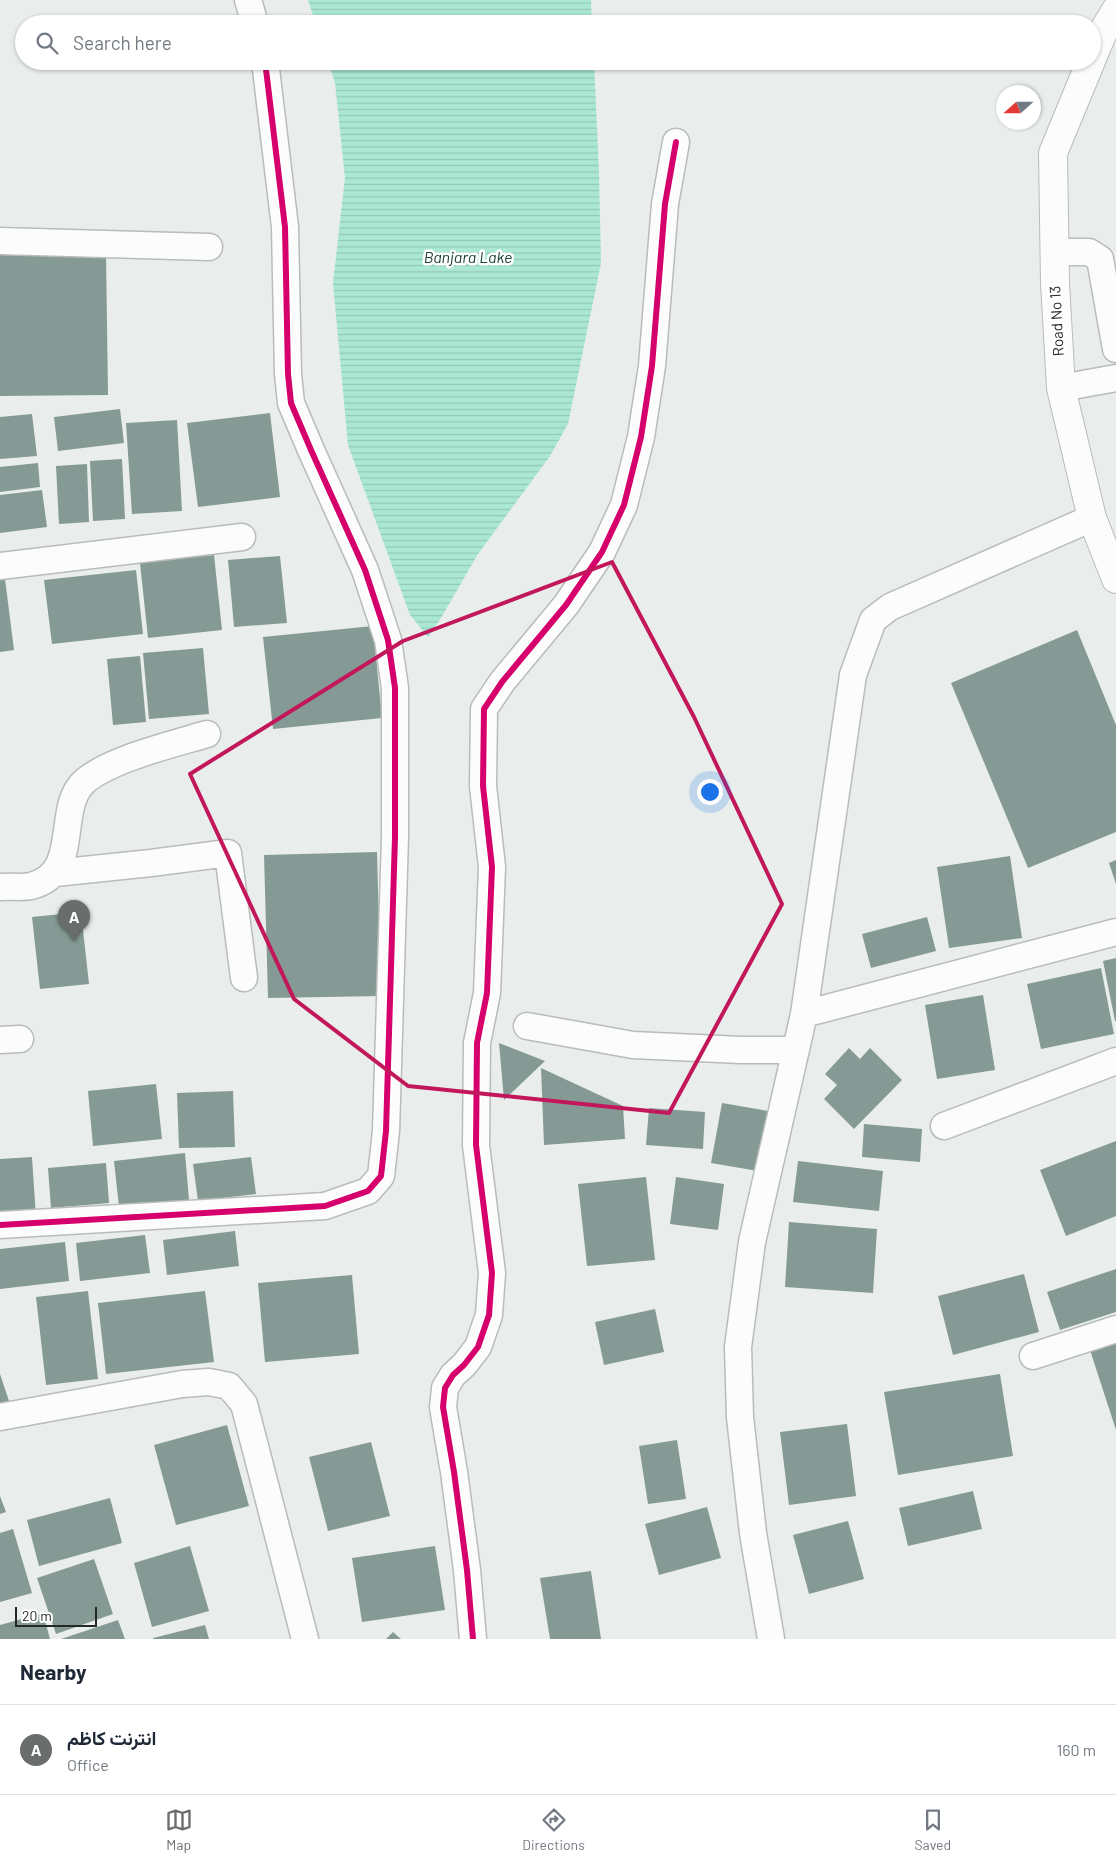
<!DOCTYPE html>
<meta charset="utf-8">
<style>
:root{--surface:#fff;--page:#f6f6f7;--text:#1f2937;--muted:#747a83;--line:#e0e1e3;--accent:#696d6c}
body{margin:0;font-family:Barlow,Vazirmatn,sans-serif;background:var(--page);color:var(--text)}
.compass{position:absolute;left:996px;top:85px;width:45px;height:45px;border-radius:50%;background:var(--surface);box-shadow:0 1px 4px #0004;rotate:249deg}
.scale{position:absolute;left:15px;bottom:12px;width:82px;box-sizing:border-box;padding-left:5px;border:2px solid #242827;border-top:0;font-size:14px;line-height:18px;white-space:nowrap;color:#242827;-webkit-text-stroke:4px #fff;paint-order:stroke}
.you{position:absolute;left:709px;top:791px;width:18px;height:18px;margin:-12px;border:4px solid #fff;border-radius:50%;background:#1a73e8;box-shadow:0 0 0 8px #1a73e833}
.badge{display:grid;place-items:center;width:32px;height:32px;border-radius:50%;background:var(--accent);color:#fff;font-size:16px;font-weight:700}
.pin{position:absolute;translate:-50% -41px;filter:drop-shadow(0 1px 2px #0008)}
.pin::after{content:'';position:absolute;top:26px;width:18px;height:15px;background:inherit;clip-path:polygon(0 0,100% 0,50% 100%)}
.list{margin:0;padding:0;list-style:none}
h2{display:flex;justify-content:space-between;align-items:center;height:65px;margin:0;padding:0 20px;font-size:21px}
h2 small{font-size:16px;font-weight:400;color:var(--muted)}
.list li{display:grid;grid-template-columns:32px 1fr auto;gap:15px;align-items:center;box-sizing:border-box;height:90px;padding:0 20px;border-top:1px solid var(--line)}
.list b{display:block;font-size:19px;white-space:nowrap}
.list p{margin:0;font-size:16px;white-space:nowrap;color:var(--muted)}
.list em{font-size:16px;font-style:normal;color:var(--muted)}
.icon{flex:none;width:28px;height:28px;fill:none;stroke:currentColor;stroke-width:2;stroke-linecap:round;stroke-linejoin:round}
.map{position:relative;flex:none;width:1116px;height:1639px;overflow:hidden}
.search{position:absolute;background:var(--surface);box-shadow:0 1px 4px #0004;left:15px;right:15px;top:15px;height:55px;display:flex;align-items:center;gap:12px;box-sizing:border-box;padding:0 18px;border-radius:28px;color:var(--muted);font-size:19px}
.sheet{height:155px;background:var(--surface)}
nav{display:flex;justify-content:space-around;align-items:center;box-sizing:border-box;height:70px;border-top:1px solid var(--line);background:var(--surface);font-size:14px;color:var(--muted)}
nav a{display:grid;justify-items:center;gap:2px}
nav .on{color:var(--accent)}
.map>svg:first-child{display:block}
.water{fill:url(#water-rules)}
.building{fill:#859a95}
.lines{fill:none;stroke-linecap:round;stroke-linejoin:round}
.minor-casing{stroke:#b8bcba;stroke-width:29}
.tertiary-casing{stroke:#b8bcba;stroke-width:30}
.minor{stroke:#fcfcfc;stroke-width:26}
.tertiary{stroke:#fcfcfc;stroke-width:28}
.cycleway-casing{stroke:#fff;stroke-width:9}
.cycleway{stroke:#d6006c;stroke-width:6}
.marked{fill:none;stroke:#c2185b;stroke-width:4;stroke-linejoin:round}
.labels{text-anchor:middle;stroke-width:5;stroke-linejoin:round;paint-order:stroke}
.street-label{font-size:15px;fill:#242827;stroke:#fff}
.water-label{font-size:16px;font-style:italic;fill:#1a4135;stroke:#fff}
</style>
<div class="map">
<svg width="1116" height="1639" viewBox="0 0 1116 1639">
<defs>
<pattern id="water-rules" width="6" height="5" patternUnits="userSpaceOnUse" patternTransform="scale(1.25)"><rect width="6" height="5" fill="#abe8d4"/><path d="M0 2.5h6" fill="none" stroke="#93c7b6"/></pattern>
</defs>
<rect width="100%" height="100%" fill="#e9eeec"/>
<path class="water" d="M308 0H591L592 24H316Z
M328 61H594L599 172 601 263 568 424 550 456 478 554 441 618 428 637 410 615 348 445 333 283 345 178 335 83Z"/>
<path class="building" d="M106 252 108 395 0 396V253Z
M120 409 124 443 58 451 54 417Z
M270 413 280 497 198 507 187 423Z
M32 414 37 456 0 459V417Z
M177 420 182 511 132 514 126 423Z
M122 459 125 519 93 521 90 461Z
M38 463 40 487 0 492V467Z
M87 464 89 522 59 524 56 466Z
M42 490 47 527 0 533V495Z
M214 555 222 630 148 638 140 563Z
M280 556 287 623 234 627 228 560Z
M136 570 143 634 52 644 44 580Z
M0 579H5L14 650 0 652Z
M373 626 382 718 273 729 263 637Z
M1077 630 1116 725V832L1028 868 951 683Z
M203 648 209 714 149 719 143 653Z
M140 656 146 722 113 725 107 659Z
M377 852 381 996 268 998 264 855Z
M1010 856 1022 938 949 948 937 867Z
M1116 860V884L1109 863Z
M81 912 89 984 40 989 32 917Z
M927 917 936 951 871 968 862 934Z
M1116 958V1021H1115L1103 961Z
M1101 968 1114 1034 1041 1049 1027 984Z
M983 995 995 1070 937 1079 925 1005Z
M499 1043 545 1061 504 1100Z
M849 1048 860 1059 870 1048 902 1080 854 1129 824 1099 837 1085 825 1074Z
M541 1068 623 1106 625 1139 544 1145Z
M156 1084 162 1139 93 1146 88 1091Z
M233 1091 235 1147 179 1148 177 1093Z
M722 1103 768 1111 758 1171 711 1163Z
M649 1108 705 1112 703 1149 646 1145Z
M864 1124 922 1129 920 1162 862 1157Z
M1116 1141V1216L1066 1236 1040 1170Z
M185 1153 189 1200 119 1207 114 1161Z
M32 1157 36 1217 0 1220V1159Z
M251 1157 256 1194 198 1201 193 1164Z
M798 1161 883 1171 879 1211 793 1202Z
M106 1163 109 1203 51 1208 48 1168Z
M646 1177 655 1260 587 1266 578 1184Z
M676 1177 724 1184 718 1230 670 1224Z
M789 1222 877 1229 873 1293 785 1287Z
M235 1231 239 1266 167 1275 163 1240Z
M145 1235 150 1273 80 1281 76 1243Z
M65 1242 69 1281 0 1289V1249Z
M1116 1269V1312L1060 1330 1047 1292Z
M1024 1274 1039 1332 953 1355 938 1296Z
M352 1275 359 1354 265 1362 258 1283Z
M88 1291 98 1379 46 1385 36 1297Z
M205 1291 214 1362 106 1374 98 1303Z
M655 1309 664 1352 604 1365 595 1322Z
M1116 1342V1430L1090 1350Z
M0 1374 9 1401 0 1404Z
M1000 1374 1013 1456 898 1475 884 1392Z
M847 1424 856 1496 789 1505 780 1432Z
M227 1425 249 1506 176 1525 154 1445Z
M677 1440 686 1499 648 1504 639 1446Z
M371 1442 390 1516 328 1531 309 1457Z
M973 1491 982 1529 908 1546 899 1508Z
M0 1496 6 1512 0 1514Z
M110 1498 122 1543 39 1566 27 1520Z
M707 1507 721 1558 659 1575 645 1524Z
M848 1521 864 1579 809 1594 793 1535Z
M13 1529 32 1593 0 1602V1533Z
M190 1546 209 1611 152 1627 134 1563Z
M435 1546 445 1610 362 1622 352 1558Z
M94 1559 113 1614 56 1634 37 1578Z
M591 1571 601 1639H550L540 1578Z
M43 1613 50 1639H0V1625Z
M118 1620 125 1639H61Z
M205 1625 209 1639H153V1638Z
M393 1632 401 1639H386Z"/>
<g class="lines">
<g class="minor-casing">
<path id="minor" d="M248 0 255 24
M0 241 209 247
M1055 252H1089L1100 259 1116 349
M1061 388 1116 378
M0 566 242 537
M55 873 151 863 228 853 244 978
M0 887C10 886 21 888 31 886 68 877 64 841 70 811 72 800 77 788 85 781 111 759 173 744 207 734
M804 1014 1116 932
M527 1026 633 1045 741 1050H796
M0 1040 20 1039
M944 1126 1116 1061
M0 1225 325 1206 368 1191 381 1176 386 1131 395 837V688L388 640 365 570 311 450 291 403 288 374 285 227 265 61
M1033 1356 1116 1329
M0 1417 182 1384 209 1382 229 1386 244 1404 305 1639
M473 1639 467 1570 454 1472 443 1407 445 1388 453 1375 464 1365 478 1347 489 1315 492 1273 476 1145 477 1043 487 993 492 867 483 786 484 709 502 682 566 605 602 552 624 505 641 437 652 366 665 204 676 142
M771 1639 753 1533 740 1417 738 1347 752 1242 804 1014 853 675 873 620 890 607 1092 518"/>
</g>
<g class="tertiary-casing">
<path id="tertiary" d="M1092 58 1104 30 1116 10
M1091 61 1053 153 1055 283 1061 388 1092 518 1116 579"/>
</g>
<use href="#minor" class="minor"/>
<use href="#tertiary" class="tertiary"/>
<g class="cycleway-casing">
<path id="cycleway" d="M0 1225 325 1206 368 1191 381 1176 386 1131 395 837V688L388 640 365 570 311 450 291 403 288 374 285 227 265 61
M473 1639 467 1570 454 1472 443 1407 445 1388 453 1375 464 1365 478 1347 489 1315 492 1273 476 1145 477 1043 487 993 492 867 483 786 484 709 502 682 566 605 602 552 624 505 641 437 652 366 665 204 676 142"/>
</g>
<use href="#cycleway" class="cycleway"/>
</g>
<path class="marked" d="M612 562 694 717 782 904 669 1113 408 1086 294 999 190 774 403 641Z"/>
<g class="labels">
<g class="street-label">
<text transform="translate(1057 321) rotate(-93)" y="5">Road No 13</text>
</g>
<g class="water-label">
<text x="468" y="263">Banjara Lake</text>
</g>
</g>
</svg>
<svg class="compass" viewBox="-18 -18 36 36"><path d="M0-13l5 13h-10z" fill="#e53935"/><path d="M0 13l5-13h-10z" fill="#747a83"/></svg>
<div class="scale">20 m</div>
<div class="you"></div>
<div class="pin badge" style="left:74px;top:941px">A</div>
<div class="search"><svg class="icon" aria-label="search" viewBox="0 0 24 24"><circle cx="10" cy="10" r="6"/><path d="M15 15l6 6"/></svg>Search here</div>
</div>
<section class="sheet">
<h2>Nearby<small></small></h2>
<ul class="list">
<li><span class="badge">A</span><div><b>انترنت كاظم</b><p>Office</p></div><em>160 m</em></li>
</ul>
</section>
<nav>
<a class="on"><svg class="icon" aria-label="map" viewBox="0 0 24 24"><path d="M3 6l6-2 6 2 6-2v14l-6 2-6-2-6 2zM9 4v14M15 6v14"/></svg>Map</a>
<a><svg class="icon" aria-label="directions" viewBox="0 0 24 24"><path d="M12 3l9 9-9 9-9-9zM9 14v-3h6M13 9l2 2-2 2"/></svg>Directions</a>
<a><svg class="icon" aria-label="saved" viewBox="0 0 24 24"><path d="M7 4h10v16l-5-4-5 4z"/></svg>Saved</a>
</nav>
